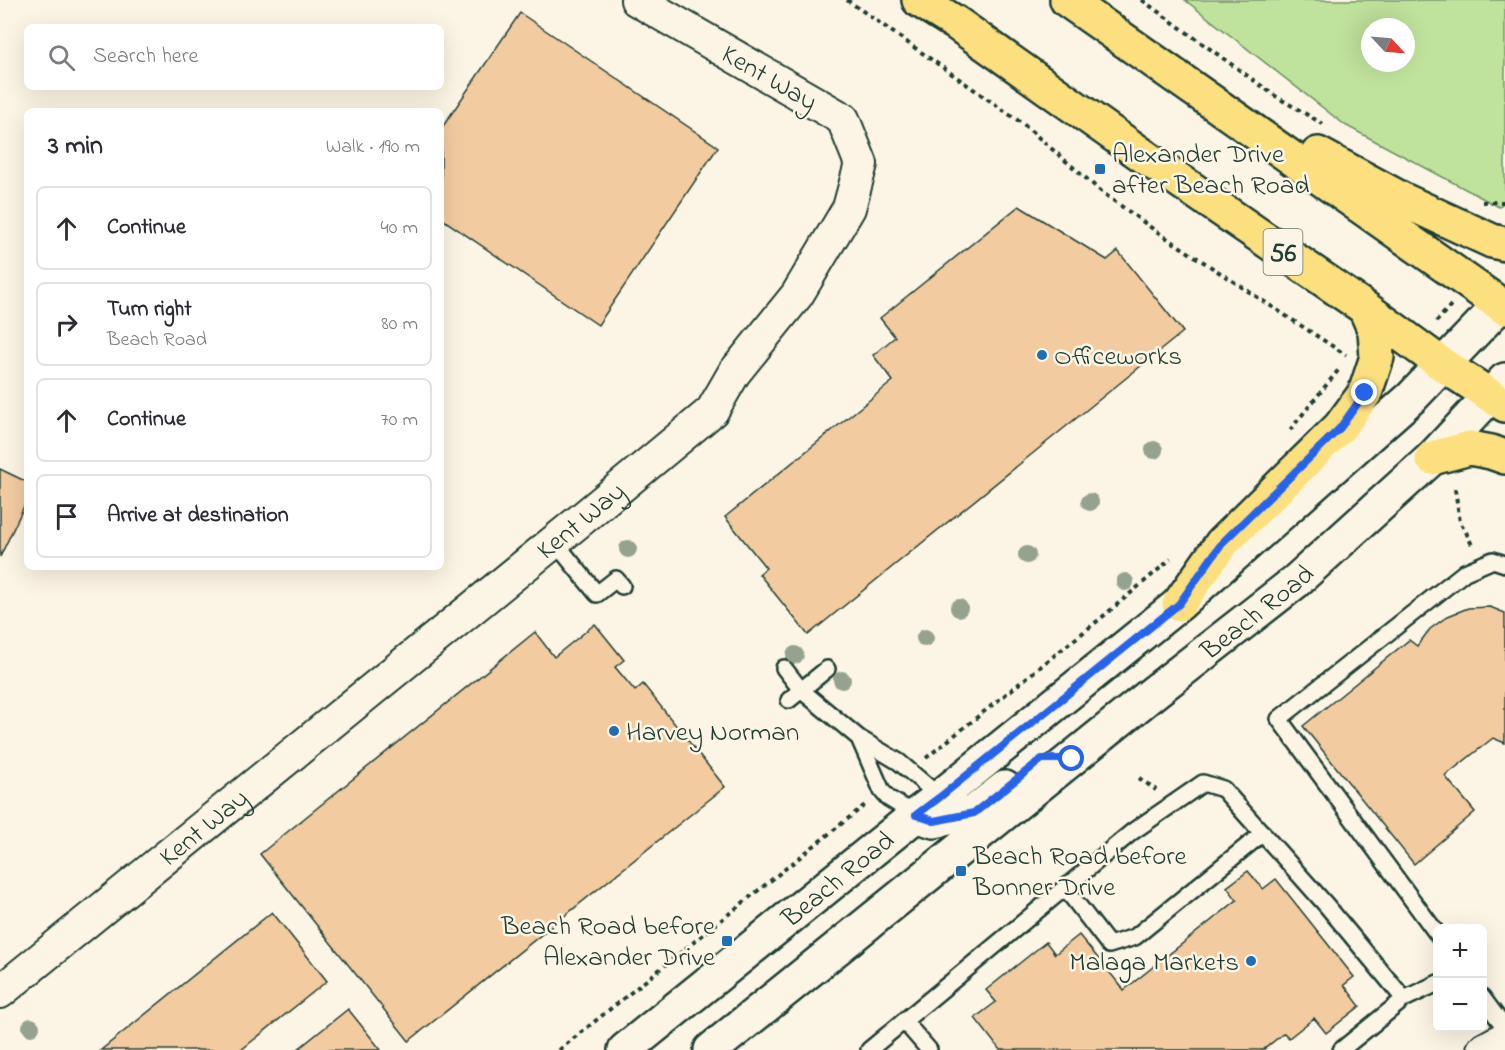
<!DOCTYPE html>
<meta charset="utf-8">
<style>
:root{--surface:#fff;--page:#f7f7f7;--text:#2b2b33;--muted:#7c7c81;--line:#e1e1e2}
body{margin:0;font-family:"Indie Flower",sans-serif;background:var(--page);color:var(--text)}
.controls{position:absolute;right:18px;bottom:18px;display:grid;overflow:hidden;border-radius:9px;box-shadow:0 6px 24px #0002}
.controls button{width:54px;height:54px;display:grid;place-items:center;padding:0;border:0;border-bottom:2px solid var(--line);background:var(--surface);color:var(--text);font:30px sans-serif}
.compass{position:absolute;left:1361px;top:18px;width:54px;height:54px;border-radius:50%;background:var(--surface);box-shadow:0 6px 24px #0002;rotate:116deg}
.stop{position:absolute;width:18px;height:18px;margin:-14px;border:4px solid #2563eb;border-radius:50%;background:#fff}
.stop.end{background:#2563eb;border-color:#fff;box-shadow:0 2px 6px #0008}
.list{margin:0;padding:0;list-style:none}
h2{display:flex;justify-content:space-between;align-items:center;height:78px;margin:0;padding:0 24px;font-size:26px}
h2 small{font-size:20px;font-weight:400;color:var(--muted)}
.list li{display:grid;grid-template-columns:39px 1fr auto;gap:18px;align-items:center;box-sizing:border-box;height:84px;margin:0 12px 12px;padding:0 12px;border:2px solid var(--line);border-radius:9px}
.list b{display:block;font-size:22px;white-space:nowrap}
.list p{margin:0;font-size:20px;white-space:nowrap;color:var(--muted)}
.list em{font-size:20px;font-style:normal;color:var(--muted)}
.icon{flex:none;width:33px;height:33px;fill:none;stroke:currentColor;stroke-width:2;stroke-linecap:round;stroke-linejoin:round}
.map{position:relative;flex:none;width:1505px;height:1050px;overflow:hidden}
.search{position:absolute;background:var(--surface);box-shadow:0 6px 24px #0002;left:24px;top:24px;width:420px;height:66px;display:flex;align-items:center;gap:15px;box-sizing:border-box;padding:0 21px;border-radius:9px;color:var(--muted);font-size:22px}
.panel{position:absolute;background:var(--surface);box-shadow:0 6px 24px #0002;left:24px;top:108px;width:420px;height:462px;border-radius:9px}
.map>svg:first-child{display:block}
.green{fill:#bfe29c;stroke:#6f9068;stroke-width:1.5;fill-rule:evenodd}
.building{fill:#f2cba1;stroke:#1f3d34;stroke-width:1.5}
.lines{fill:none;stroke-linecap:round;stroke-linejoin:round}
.lane-casing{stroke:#1f3d34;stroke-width:20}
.street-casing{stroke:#1f3d34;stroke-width:36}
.secondary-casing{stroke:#1f3d34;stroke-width:38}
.primary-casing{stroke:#1f3d34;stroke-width:38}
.path{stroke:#1f3d34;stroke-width:4;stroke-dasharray:4.5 4.5;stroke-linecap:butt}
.lane{stroke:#fcf5e5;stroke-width:15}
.street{stroke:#fcf5e5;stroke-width:32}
.secondary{stroke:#fcf5e5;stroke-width:33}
.primary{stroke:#fce080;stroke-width:33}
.tree{fill:#94a28f}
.route{stroke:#2563eb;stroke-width:8}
.poi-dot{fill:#1f6fb2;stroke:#fcf5e5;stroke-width:2}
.labels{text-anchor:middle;stroke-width:5;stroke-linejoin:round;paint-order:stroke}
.shield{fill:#fcf5e5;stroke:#617469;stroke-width:1.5}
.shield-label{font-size:26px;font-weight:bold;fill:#1f3d34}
.street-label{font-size:27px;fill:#1f3d34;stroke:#fcf5e5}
.poi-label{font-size:27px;fill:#1f3d34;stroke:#fcf5e5;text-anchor:start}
</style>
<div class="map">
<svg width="1505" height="1050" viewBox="0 0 1505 1050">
<rect width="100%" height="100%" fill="#fcf5e5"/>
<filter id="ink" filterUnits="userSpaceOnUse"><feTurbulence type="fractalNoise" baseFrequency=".0167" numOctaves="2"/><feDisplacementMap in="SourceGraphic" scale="12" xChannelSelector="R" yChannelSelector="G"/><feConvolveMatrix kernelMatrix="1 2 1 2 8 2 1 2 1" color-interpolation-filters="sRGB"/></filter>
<g filter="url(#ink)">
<path class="green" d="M1185 0H1505V201L1499 207 1345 125ZM1370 27H1406V63H1370Z"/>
<path class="building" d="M520 13 718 147 598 325 441 218V129Z
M1019 206 1107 260 1118 251 1183 332 808 635 759 574 766 568 725 517 893 381 873 355 895 337 880 318Z
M0 469 27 482V500L0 557Z
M1490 607 1505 613V743L1493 738 1445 776 1475 812 1414 864 1303 726 1409 640 1417 646 1430 629 1448 616 1468 608Z
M595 624 624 660 615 667 635 691 643 684 725 787 409 1041 260 854 535 632 554 657Z
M1248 871 1263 889 1276 879 1354 977 1344 985 1360 1006 1326 1033 1314 1018 1289 1038 1284 1033 1263 1050H1000L975 1018 996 1002 986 990 1046 942 1055 954 1079 935 1124 990 1237 900 1227 887Z
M272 912 327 981 241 1050H101Z
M348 1009 381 1050H297Z"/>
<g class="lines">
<g class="lane-casing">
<path id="lane" d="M554 541 597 594 616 579 622 586
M784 668 801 690 859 738 882 791 888 798 916 815
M789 700 827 669
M859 738 899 762 940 797
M1065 888 1109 945 1135 937 1263 833
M1438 935 1279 719 1465 572 1493 560 1505 564
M1482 997 1505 1028
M904 1021 929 1050
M869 1050 1132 832 1203 783 1223 789 1327 906 1404 999 1438 983
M1341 1050 1404 999"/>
</g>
<g class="street-casing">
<g id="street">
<path id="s1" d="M0 992 577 523 712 411 734 373 797 295 849 208 861 164 843 119 637 0"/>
<path d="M1483 1050 1505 1038"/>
</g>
</g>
<g class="secondary-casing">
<g id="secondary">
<path d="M916 815 934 821 973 813 1005 788"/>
<path id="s2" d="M625 1050 916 815 940 797 1179 604 1412 397 1500 305"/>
<path id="s3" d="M711 1050 1153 693 1295 582 1432 458 1505 380"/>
</g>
</g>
<g class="primary-casing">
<path id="primary" d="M919 0 956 23 1148 159 1365 308 1443 365 1505 405
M1067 0 1505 308
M1318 154 1403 200 1492 241 1505 244
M1432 458 1470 448 1491 452 1505 457
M1179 604 1222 543 1340 427 1365 393 1377 357 1375 331 1365 308"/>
</g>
<path class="path" d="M847 0 1023 124 1103 193 1153 229 1346 355
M1142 0 1277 97 1323 124
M1482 202H1505
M1436 322 1451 305
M1290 430 1340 368
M1455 489 1460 522 1466 532 1472 545
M926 758 1100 619 1171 559
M1139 778 1156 790
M559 1050 865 805"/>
<use href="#lane" class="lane"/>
<use href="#street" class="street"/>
<use href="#secondary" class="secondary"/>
<use href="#primary" class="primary"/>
</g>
<g class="tree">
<circle cx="1154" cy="450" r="9"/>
<circle cx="1090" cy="502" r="9"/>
<circle cx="628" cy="549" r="9"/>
<circle cx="1027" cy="555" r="9"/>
<circle cx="1125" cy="582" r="9"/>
<circle cx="959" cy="608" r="9"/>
<circle cx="925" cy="638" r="9"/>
<circle cx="795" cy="655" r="9"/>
<circle cx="842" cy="680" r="9"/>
<circle cx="31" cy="1027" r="9"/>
</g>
</g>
<g class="lines" filter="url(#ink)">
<path class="route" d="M1072 759H1042L974 813 934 821 916 815 940 797 1179 604 1222 543 1340 428 1365 393"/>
</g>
<g class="poi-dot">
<rect x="1094" y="163" width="12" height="12" rx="3"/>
<circle cx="1042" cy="355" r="6"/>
<circle cx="614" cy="731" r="6"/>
<rect x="955" y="865" width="12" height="12" rx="3"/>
<rect x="721" y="935" width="12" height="12" rx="3"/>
<circle cx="1251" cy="961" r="6"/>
</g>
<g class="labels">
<rect class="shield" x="1263.5" y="229" width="39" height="46" rx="4.5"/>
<g class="shield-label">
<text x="1283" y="261">56</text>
</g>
<g class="street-label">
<text transform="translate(770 77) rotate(30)" y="9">Kent Way</text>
<text dy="9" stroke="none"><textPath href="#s1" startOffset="748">Kent Way</textPath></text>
<text dy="9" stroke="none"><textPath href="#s3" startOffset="700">Beach Road</textPath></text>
<text dy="9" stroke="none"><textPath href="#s1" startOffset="262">Kent Way</textPath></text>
<text dy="9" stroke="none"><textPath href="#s2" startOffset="273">Beach Road</textPath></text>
</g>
<g class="poi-label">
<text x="1112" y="162">Alexander Drive<tspan x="1112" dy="31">after Beach Road</tspan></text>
<text x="1054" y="364">Officeworks</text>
<text x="626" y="740">Harvey Norman</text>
<text x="973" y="864">Beach Road before<tspan x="973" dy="31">Bonner Drive</tspan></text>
<text x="715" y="934" text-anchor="end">Beach Road before<tspan x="715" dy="31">Alexander Drive</tspan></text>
<text x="1239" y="970" text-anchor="end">Malaga Markets</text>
</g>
</g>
</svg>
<div class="controls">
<button>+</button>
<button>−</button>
</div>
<svg class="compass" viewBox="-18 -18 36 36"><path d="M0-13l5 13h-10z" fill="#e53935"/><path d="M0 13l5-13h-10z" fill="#7c7c81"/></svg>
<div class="stop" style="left:1072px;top:759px"></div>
<div class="stop end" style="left:1365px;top:393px"></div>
<div class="search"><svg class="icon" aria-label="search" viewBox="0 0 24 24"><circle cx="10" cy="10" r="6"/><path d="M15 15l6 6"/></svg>Search here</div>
<section class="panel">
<h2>3 min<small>Walk · 190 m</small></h2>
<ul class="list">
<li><svg class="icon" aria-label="ahead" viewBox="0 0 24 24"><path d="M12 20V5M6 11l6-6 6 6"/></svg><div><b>Continue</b></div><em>40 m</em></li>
<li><svg class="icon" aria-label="right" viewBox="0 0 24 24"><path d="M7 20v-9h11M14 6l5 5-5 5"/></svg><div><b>Turn right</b><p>Beach Road</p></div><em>80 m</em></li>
<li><svg class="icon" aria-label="ahead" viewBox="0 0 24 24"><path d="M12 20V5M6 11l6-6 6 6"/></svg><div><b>Continue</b></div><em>70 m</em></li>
<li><svg class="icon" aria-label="arrive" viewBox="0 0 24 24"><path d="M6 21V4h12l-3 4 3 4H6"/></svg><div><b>Arrive at destination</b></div></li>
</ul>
</section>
</div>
